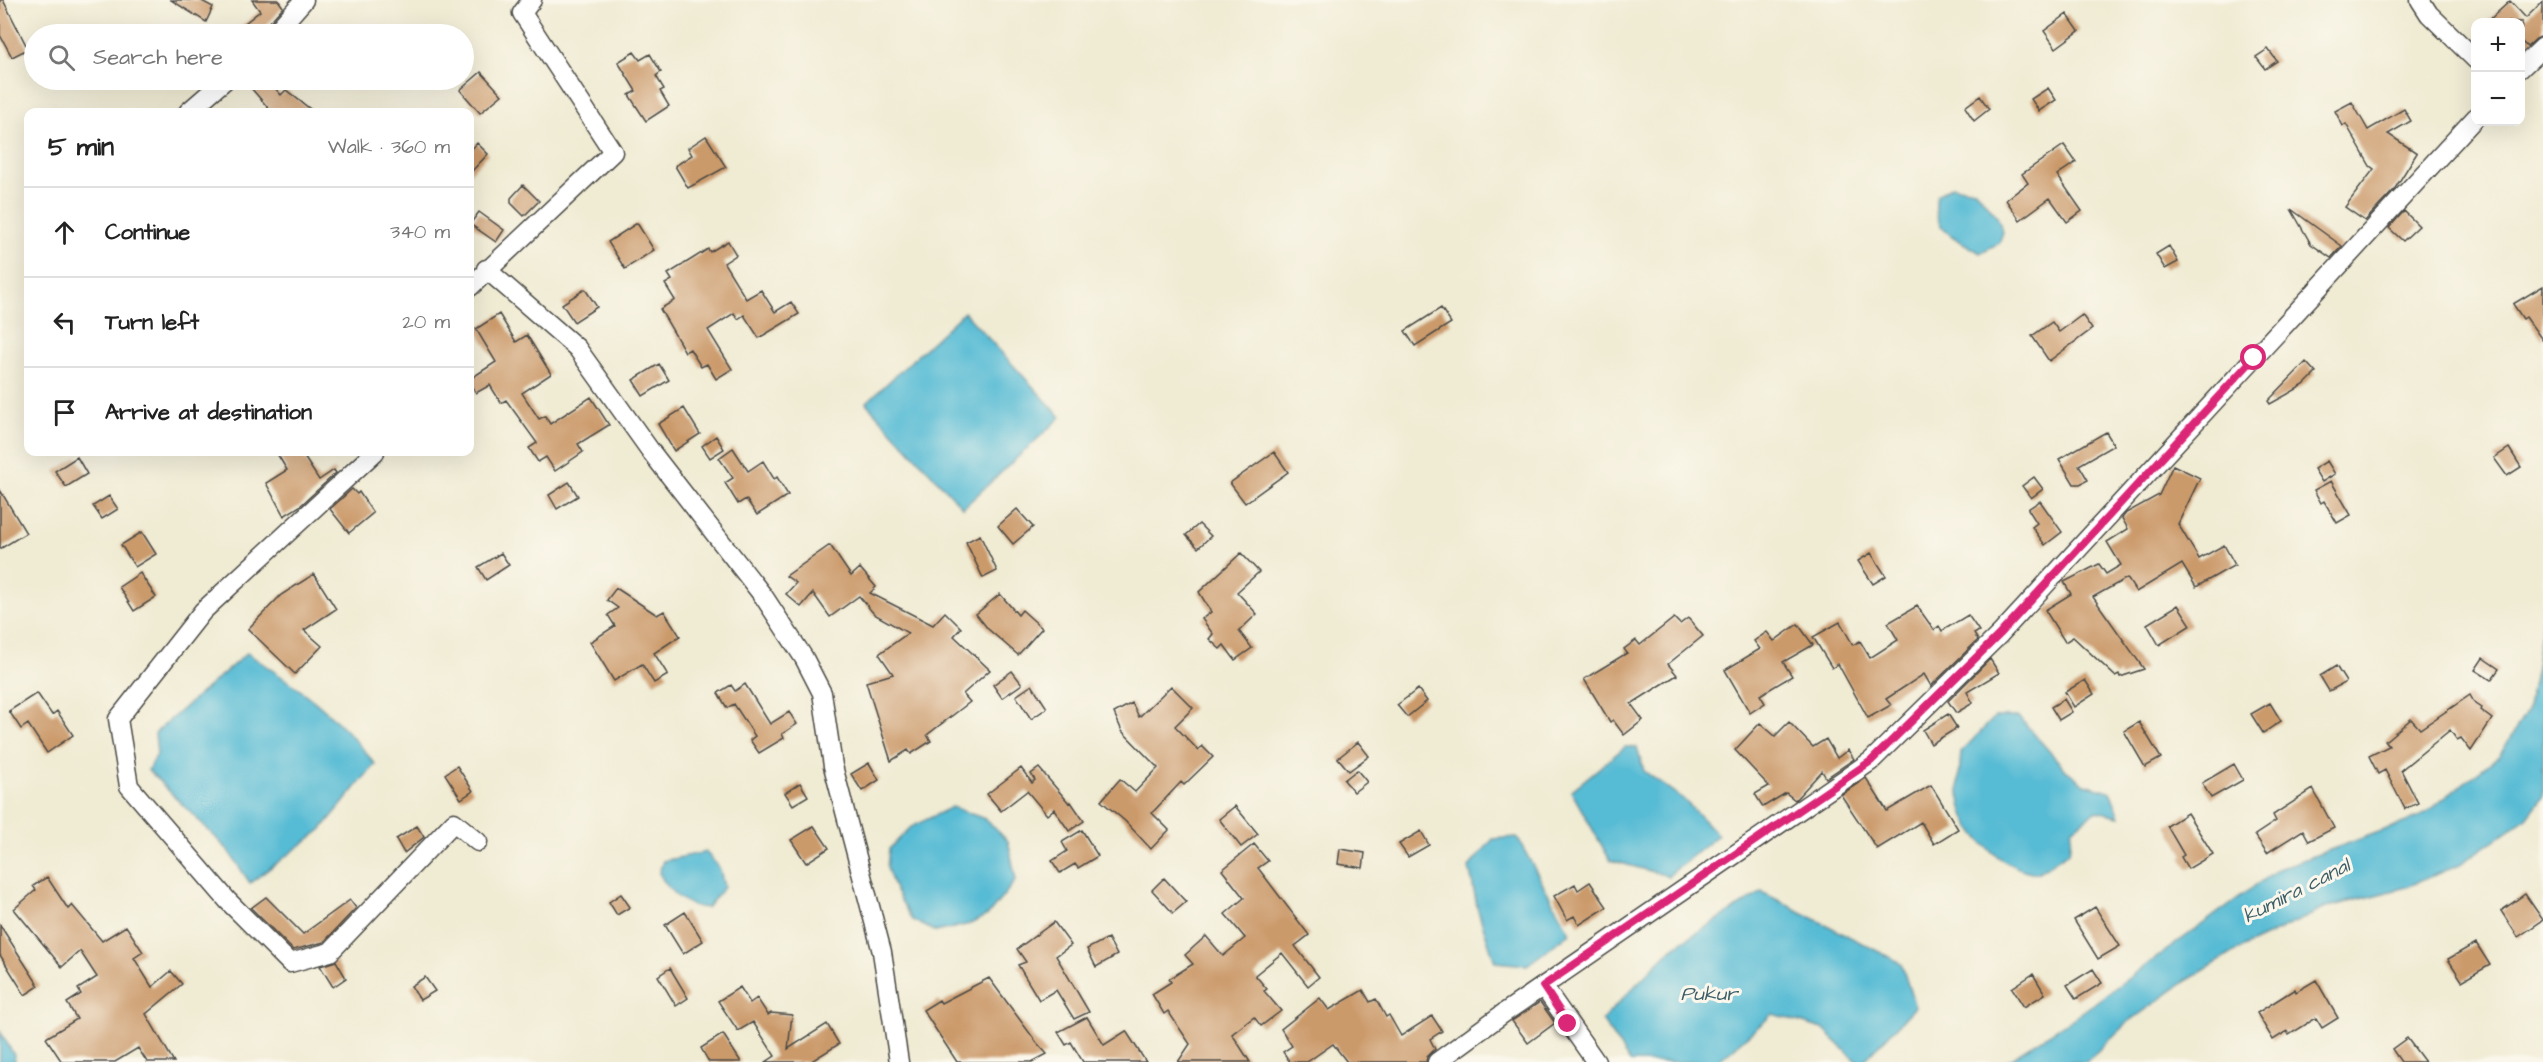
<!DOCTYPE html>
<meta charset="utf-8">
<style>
:root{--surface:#fff;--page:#f2f2f2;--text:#222;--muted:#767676;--line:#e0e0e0}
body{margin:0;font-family:"Architects Daughter",sans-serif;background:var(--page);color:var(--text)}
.controls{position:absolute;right:18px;top:18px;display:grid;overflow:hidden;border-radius:12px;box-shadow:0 6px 24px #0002}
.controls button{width:54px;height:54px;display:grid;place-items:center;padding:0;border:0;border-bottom:2px solid var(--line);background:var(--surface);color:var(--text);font:30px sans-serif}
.stop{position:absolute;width:18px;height:18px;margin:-14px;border:4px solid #db2777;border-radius:50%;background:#fff}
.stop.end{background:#db2777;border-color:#fff;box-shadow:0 2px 6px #0008}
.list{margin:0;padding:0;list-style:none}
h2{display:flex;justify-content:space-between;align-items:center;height:78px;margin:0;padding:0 24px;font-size:26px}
h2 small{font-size:20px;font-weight:400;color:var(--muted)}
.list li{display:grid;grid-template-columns:39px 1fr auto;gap:18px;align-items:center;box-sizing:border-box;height:90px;padding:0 24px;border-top:2px solid var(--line)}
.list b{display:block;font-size:22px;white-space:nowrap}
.list em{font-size:20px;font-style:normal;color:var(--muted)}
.icon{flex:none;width:33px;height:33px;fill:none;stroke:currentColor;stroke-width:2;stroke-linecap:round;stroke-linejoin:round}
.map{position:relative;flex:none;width:2543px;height:1062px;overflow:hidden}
.search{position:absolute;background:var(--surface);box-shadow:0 6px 24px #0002;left:24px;top:24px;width:450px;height:66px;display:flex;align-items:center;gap:15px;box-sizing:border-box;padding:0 21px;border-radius:33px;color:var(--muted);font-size:22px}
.panel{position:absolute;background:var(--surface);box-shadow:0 6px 24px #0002;left:24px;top:108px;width:450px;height:348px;border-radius:12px}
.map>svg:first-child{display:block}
.water{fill:#56bbd4;stroke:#407380;stroke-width:1.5}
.building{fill:#cb9a6b}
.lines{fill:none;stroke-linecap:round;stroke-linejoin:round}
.minor-casing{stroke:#494844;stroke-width:21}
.minor{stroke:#fff;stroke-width:18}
.route{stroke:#db2777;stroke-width:8}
.labels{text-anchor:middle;stroke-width:6;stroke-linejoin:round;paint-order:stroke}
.water-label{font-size:20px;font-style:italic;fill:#3a5d66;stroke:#fbf7ec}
</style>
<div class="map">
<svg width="2543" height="1062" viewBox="0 0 2543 1062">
<rect width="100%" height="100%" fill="#fbf7ec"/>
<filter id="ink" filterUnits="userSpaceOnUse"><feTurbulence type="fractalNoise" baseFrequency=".0167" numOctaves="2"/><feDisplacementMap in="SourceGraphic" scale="12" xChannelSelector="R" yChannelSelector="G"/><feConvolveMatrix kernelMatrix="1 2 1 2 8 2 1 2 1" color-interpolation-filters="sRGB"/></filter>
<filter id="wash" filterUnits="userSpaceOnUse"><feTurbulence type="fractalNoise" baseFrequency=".008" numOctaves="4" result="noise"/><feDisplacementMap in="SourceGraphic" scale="24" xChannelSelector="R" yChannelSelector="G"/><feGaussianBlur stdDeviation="1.35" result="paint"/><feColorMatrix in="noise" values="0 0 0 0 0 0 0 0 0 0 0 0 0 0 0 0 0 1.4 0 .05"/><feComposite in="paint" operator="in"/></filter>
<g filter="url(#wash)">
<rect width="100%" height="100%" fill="#f0ebd3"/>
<path class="water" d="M1952 186 1975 190 1997 216 2003 232 1999 243 1980 253C1954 236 1930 232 1937 195Z
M964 312 1061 417 963 508 866 403Z
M2543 614V797L2527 818 2460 864 2407 887 2328 907 2243 947 2186 981 2127 1023 2086 1062H2005L2074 1018 2278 869 2420 817 2500 755 2527 711 2536 668Z
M247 653C298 687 337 714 375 764L321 830 250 883 227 849 148 770 157 754 155 733Z
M1995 717H2019L2066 770 2085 784 2110 791 2120 816 2096 811 2072 829 2069 852 2037 873C2002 868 1966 836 1960 799 1957 785 1960 767 1961 752Z
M1625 747H1637L1644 771 1683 799 1718 835 1668 876 1610 860 1571 791Z
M952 807 985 819 1008 841 1016 880 988 915 970 924 936 932 912 920 895 890 887 868 889 849 911 827Z
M1517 837 1570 933 1527 965 1495 962 1478 911 1469 867 1493 839Z
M706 852 720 869 724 887 707 908C685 907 669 892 659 873L663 861Z
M1762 892 1901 963 1915 1007 1863 1062H1857L1823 1029 1773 1014 1717 1062H1630L1602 1020 1672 948Z
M0 1031 14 1055 15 1062H0Z"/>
<g id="blocks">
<path class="building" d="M0 0H3L28 49 12 57 0 35Z
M171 0H200L213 7 206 22Z
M252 0H278L283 7 266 26 254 34H231L260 11Z
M2510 1 2526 18 2543 1V36L2536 39 2527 47 2520 40 2522 22H2487Z
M2067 14 2079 31 2056 48 2044 31Z
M2268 49 2277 61 2265 69 2256 57Z
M634 52 640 60 650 54 661 72 656 76 664 89 660 91 669 106 646 121 629 95 636 91 618 62Z
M481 72 502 95 480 113 460 90Z
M244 80H268L281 95 286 90 314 112H268L270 110Z
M2048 88 2056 100 2039 111 2031 99Z
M1980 96 1989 109 1974 121 1965 107Z
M2352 102 2368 130 2404 109 2411 121 2388 134 2417 153 2394 190 2365 221 2345 207 2374 169 2370 166 2346 124 2343 126 2335 111Z
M706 136 726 167 688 188 675 166 692 155 688 148Z
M477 143 488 154 470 173V151Z
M2064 145 2076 162 2057 175 2082 211 2067 222 2050 198 2020 220 2006 200 2028 183 2022 174Z
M523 185 539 201 524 216 511 203V198Z
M2291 209 2342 246 2331 258 2311 244Z
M2404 211 2419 226 2403 241 2389 228Z
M479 212 504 230 496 242 470 224Z
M637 223 654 250 625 269 608 242Z
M728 241 736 255 724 263 746 299 761 290 775 312 791 302 799 314 759 338 744 315 738 319 734 313 708 330 732 369 716 379 707 364 701 367 690 349 685 352 660 309 675 300 665 284 672 280 668 274 708 249 710 252Z
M2169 246 2178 262 2165 269 2156 254Z
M2543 286V341L2526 317 2523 319 2513 304Z
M585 289 597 307 574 322 562 304Z
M1441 308 1451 323 1415 346 1405 331Z
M499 314 516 342 527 335 551 374 522 393 539 419 545 416 550 424 591 397 609 425 578 444 583 452 555 471 546 457 538 462 529 448 537 443 506 400 501 403 490 385 476 393 470 382V379L496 362 476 329Z
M2082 315 2092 329 2049 361 2032 336 2052 322 2059 332Z
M2306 362 2316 373 2304 385 2270 404 2268 401Z
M659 364 669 380 643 396 633 380Z
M684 408 700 434 674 451 658 424Z
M2106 432 2114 445 2079 465 2088 480 2080 484H2074L2059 459Z
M716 436 724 449 710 458 702 446Z
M733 448 748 471 763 461 774 479 777 477 788 495 757 515 746 499 738 504 725 483 733 478 719 458Z
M2509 448 2521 467 2507 476 2494 458Z
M276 452H301L319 480 334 470 336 473 300 506 284 516 266 483 287 470Z
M1274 452 1288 472 1245 503 1230 483Z
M77 457 87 474 66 487 55 471Z
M2327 461 2335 474 2322 482 2314 469Z
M2173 465 2200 478 2178 524 2199 559 2224 545 2235 565 2196 587 2182 564 2136 592 2127 578 2093 597 2144 669 2120 677 2119 674 2115 676 2073 637 2065 642 2045 610 2071 594 2064 582 2099 564 2106 574 2121 565 2107 542 2128 529 2122 518 2126 513 2159 495Z
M2034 477 2043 489 2031 498 2022 486Z
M2331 481 2351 515 2337 523 2324 501 2321 503 2314 490Z
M569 482 578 496 557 509 549 495Z
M352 489 357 494 359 492 373 513 349 533 330 509Z
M0 490 26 533 0 549Z
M109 496 118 509 102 519 93 506Z
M2040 501 2062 532 2045 545 2032 527 2037 523 2028 509Z
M1017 509 1033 527 1013 544 998 526Z
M1199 524 1211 536 1198 548 1186 535Z
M142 532 156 554 135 567 121 545Z
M980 535 997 571 983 578 966 542Z
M830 545 851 576 860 568 876 587 870 593 933 625 945 612 961 628 954 636 990 670 963 694 970 702 927 735 931 741 911 754 908 750 891 761 866 682 893 674 879 654 908 633 874 614 859 596 830 617 813 593 801 607 786 594 796 583 786 576Z
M501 553 509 565 486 580 478 567Z
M1241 553 1259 572 1237 592 1257 614 1239 631 1252 648 1235 660 1224 645 1220 649 1209 639 1213 634 1202 619 1211 612 1199 592Z
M1871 553 1886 576 1873 584 1858 561Z
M140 573 156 597 134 611 119 587Z
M314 574 336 609 304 630 322 646 295 674 248 629 281 595Z
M616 588 657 615 664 611 680 636 654 653 668 675 654 683 642 664 614 681 590 642 615 626 608 615 618 608 607 600Z
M1000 594 1018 615 1022 610 1042 628 1018 655 988 629 976 614Z
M2178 605 2191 625 2159 645 2147 624Z
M1917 606 1934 630 1939 626 1942 631 1968 615 1979 631 1974 634 1978 640 1931 686 1924 674 1886 699 1891 705 1868 718 1838 664 1832 668 1813 637 1840 622 1853 645 1860 641 1870 658 1898 640 1888 623Z
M1674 618 1680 624 1688 618 1703 636 1668 664 1677 675 1631 704 1643 720 1624 735 1613 720 1610 722 1584 679 1627 653 1624 649 1636 640 1640 645Z
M1798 624 1813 645 1783 662 1792 676 1760 695 1765 703 1750 713 1725 670 1760 649 1754 641 1767 632 1774 641Z
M2483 658 2499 669 2491 680 2475 670Z
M1990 659 1999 673 1967 692 1973 703 1956 713 1948 701Z
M2336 666 2346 682 2329 691 2320 676Z
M1012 671 1022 684 1002 698 993 685Z
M2085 680 2094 694 2074 707 2065 692Z
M745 684 770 724 789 712 797 724 782 734 784 738 759 753 750 740 755 736 734 704 727 708 718 693 731 685 735 691Z
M1032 685 1047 708 1031 719 1016 696Z
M1171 686 1193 708 1175 726 1198 750 1202 746 1213 757 1184 785 1181 782 1152 813 1169 830 1151 849 1125 821 1101 801 1120 779 1135 792 1158 768 1122 731 1114 713 1132 703 1139 717Z
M1418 689 1427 701 1407 717 1397 705Z
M37 693 52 715 57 711 73 735 47 753 28 724 21 729 9 711Z
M2470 695 2475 704 2481 708 2480 710 2492 719 2471 751 2461 738 2457 740 2450 730 2401 770 2418 803 2405 809 2385 770 2378 774 2369 756 2389 746 2385 741 2411 719 2420 729Z
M2064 699 2072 712 2059 720 2051 707Z
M2270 703 2281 721 2263 733 2251 714Z
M1948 714 1957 728 1931 744 1923 730Z
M1789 722 1813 747 1826 739 1837 758 1848 750 1854 759 1826 778 1822 771 1795 800 1786 793 1763 807 1755 794 1769 786 1735 750 1760 723 1775 736Z
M2139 722 2161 758 2145 767 2124 731Z
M1358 742 1369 756 1349 771 1338 758Z
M869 763 879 780 862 791 851 774Z
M2234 764 2243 780 2211 798 2202 783Z
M457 766 473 791 461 799 445 774Z
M1021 768 1032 783 1035 780 1031 774 1039 768 1069 803 1071 802 1084 821 1069 831 1054 809 1047 815 1027 791 1001 811 987 794Z
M1357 770 1367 782 1354 792 1344 780Z
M1866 778 1887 811 1931 785 1958 829 1934 844 1921 822 1877 849 1841 795Z
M800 783 808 796 793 805 785 793Z
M2313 789 2334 828 2309 841 2303 830 2267 853 2255 835 2276 821 2273 815Z
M1235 806 1258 834 1241 847 1219 819Z
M2187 813 2213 854 2188 869 2181 857 2184 855 2167 826Z
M417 826 424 837 404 853 396 839Z
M814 826 829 848 806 863 791 840Z
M1082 830 1098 856 1078 868 1075 864 1060 873 1052 861 1067 851 1062 842Z
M1421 831 1429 845 1408 857 1399 844Z
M1254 844 1268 861 1258 868 1309 935 1295 946 1319 977 1308 986 1282 953 1255 975 1267 989 1264 991 1281 1011 1261 1026 1254 1017 1232 1034 1250 1062H1178L1190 1044 1168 1011 1164 1014 1152 994 1171 982 1169 979 1193 964 1185 955 1206 936 1223 956 1245 938 1225 914 1244 898 1222 870Z
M1340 849 1365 853 1363 868 1338 864Z
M47 877 68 909 72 905 102 941 126 926 143 952 134 958 152 987 171 971 182 984 146 1014 174 1062H147L138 1048 115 1062H62L46 1038 77 1019 67 1003 81 994 78 989 97 977 80 951 62 967 14 909 36 890 33 886Z
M1164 878 1186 902 1173 913 1152 890Z
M1590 882 1607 907 1579 925 1574 916 1567 920 1554 896 1575 884 1578 890Z
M621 894 630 907 617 915 609 902Z
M2525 894 2543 920 2518 937 2501 911Z
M266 897 303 934 350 900 356 908 324 942 293 950 251 908Z
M2095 907 2120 946 2098 959 2074 920Z
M685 912 703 941 683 954 665 925Z
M1054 922 1071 945 1056 956 1089 1012 1074 1019 1056 990 1039 1000 1018 965 1026 962 1017 949Z
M0 925 39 986 25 995 0 955Z
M1108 938 1117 955 1096 967 1087 949Z
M2476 943 2490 965 2462 981 2448 959Z
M336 961 346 978 333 987 320 966Z
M670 968 688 998 676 1006 658 976Z
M2093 969 2102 983 2076 999 2067 985Z
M2033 974 2045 994 2024 1007 2012 988Z
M425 977 435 991 420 1000 411 986Z
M989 978 1037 1043 1047 1054 1032 1062H957L923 1010 939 1000 941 1003Z
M2316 980 2338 1018 2322 1028 2316 1018 2289 1035 2287 1031 2273 1040 2257 1013 2295 989 2296 992Z
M740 987 750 1003 757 998 768 1015 771 1013 792 1015 788 1049 827 1024 839 1044 810 1062H766L775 1056 753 1022 738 1031 718 1001Z
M1363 990 1370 1002 1376 999 1386 1017 1389 1015 1401 1036 1432 1016 1442 1031 1430 1039 1435 1049 1427 1057 1426 1062H1347L1333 1044 1307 1062H1290L1283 1052 1292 1046 1281 1029 1320 998 1329 1010Z
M1540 1002 1555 1023 1528 1043 1512 1021Z
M1087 1017 1104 1045 1126 1031 1146 1062H1083L1071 1042 1066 1045 1058 1032Z
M723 1034 741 1062H709L701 1048Z
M2407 1038 2425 1062H2401L2392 1049Z"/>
</g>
</g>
<g filter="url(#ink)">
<use href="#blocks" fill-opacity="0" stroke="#494844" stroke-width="1.5"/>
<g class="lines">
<g class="minor-casing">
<path id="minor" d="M2420 0 2429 14 2476 60
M274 34 304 0
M2520 69 2543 47
M188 112 225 80
M486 269 577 348 652 453 764 597 804 658 822 693 833 766 882 952 899 1062
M470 287 613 152 522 13 532 0
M375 452 203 611 118 719 129 786 228 901 290 963 330 952 454 822 478 842
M1543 986 1596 1062
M1437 1062 1504 1013 1871 761 2000 634 2476 117"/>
</g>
<use href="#minor" class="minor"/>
</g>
</g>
<g class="lines" filter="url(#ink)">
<path class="route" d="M1568 1024 1543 986 1871 761 2000 634 2254 358"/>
</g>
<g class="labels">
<g class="water-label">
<text transform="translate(2296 890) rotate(-27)" y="7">kumira canal</text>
<text x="1709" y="1000">Pukur</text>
</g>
</g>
</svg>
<div class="controls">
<button>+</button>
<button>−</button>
</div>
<div class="stop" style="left:2254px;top:358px"></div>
<div class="stop end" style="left:1568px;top:1024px"></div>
<div class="search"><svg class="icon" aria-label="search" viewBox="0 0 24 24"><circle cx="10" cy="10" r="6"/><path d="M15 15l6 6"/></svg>Search here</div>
<section class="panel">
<h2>5 min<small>Walk · 360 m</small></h2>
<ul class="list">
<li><svg class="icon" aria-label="ahead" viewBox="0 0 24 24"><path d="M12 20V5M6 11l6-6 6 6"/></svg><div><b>Continue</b></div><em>340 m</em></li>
<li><svg class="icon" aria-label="left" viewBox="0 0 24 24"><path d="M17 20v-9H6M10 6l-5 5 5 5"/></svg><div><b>Turn left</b></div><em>20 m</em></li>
<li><svg class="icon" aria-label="arrive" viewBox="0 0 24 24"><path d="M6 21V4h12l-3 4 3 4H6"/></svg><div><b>Arrive at destination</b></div></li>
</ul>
</section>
</div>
